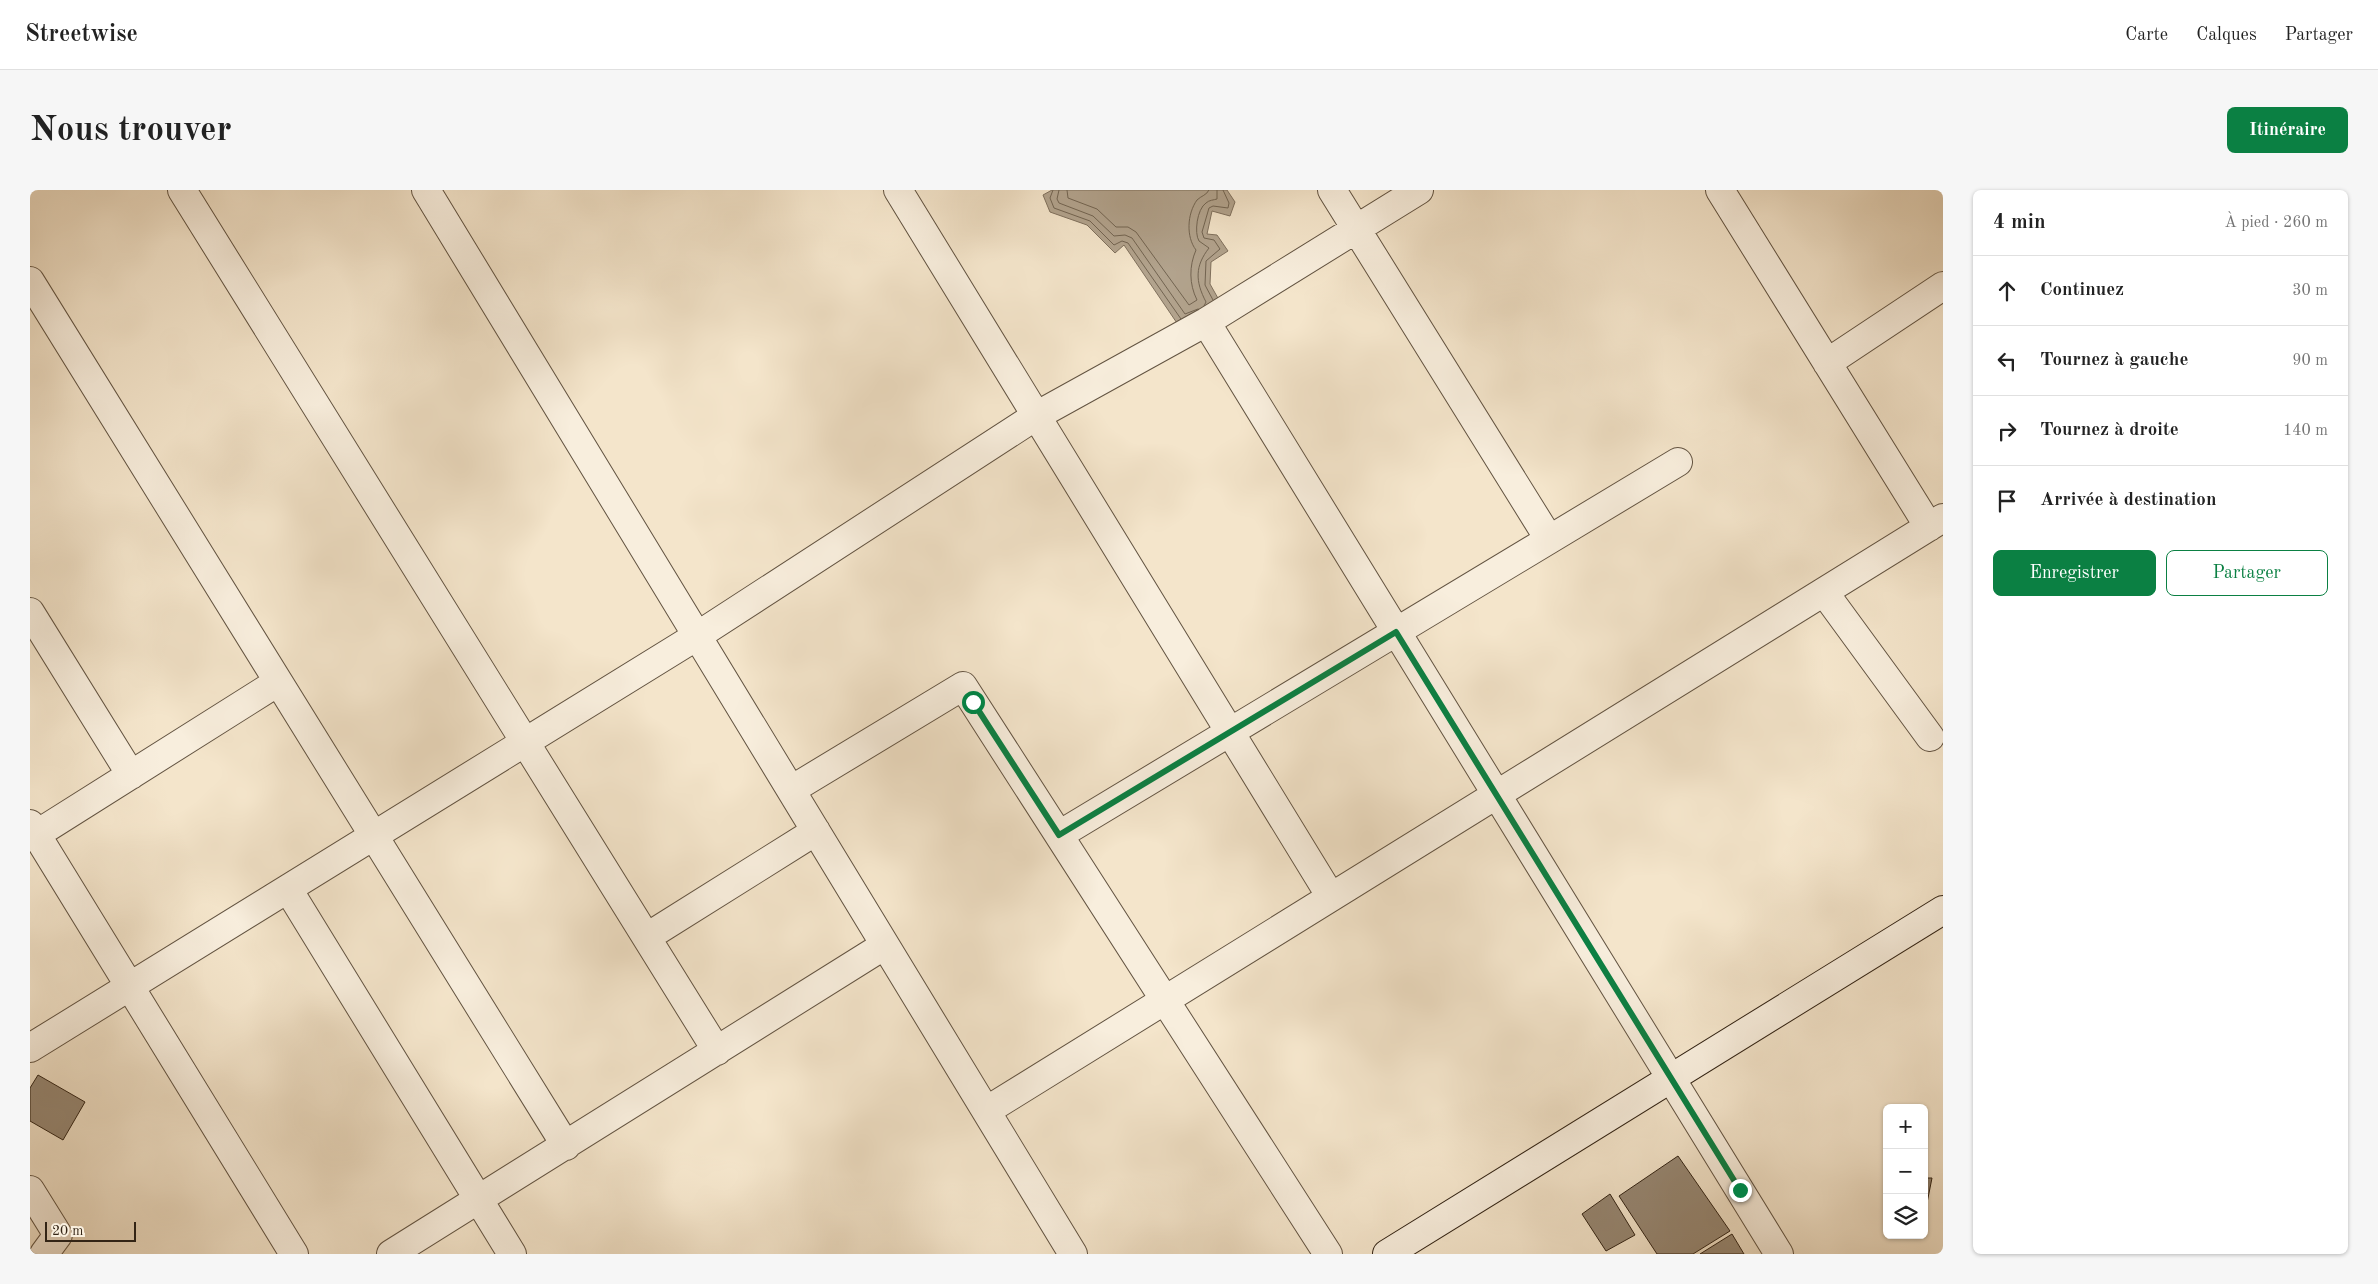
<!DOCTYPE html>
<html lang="fr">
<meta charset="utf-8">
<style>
:root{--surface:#fff;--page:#f6f6f6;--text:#222;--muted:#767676;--line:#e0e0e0;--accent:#0b8043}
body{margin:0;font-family:"Old Standard TT",serif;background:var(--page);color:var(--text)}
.controls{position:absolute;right:15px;bottom:15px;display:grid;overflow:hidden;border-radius:8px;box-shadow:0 1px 4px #0004}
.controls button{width:45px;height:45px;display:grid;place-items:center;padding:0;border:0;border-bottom:1px solid var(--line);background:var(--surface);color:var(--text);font:25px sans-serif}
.scale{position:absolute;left:15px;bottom:12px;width:91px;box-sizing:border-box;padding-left:5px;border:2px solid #332415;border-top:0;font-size:14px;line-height:18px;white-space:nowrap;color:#332415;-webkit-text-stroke:4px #f8eedd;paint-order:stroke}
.stop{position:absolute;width:15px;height:15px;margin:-11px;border:4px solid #0b8043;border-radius:50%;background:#fff}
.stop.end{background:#0b8043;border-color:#fff;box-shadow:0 1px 5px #0008}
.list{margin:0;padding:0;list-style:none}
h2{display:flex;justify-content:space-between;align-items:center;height:65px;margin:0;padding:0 20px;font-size:21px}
h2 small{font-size:16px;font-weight:400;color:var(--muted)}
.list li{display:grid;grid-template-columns:32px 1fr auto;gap:15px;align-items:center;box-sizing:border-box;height:70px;padding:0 20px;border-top:1px solid var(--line)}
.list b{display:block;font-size:19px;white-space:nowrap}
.list em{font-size:16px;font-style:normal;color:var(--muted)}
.actions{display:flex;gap:10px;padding:15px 20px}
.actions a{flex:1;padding:11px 0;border:1px solid var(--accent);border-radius:8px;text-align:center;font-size:18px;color:var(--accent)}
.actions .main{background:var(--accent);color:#fff}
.icon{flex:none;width:28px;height:28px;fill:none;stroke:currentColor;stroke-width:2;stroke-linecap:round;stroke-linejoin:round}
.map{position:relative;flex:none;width:1913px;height:1064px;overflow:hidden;border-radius:8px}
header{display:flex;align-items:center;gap:30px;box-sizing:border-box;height:70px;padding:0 25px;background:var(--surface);border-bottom:1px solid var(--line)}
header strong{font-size:24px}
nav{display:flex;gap:28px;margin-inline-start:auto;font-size:18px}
.intro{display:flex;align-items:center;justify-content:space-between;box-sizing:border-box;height:120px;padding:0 30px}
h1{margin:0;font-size:35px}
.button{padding:12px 22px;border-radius:8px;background:var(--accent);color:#fff;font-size:18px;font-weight:700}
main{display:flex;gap:30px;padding:0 30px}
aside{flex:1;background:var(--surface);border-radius:8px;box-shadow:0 1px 4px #0004}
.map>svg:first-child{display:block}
.water{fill:#b2a38d;stroke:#7f705d}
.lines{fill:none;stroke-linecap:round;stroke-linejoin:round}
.shore{stroke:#726451;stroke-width:1}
.building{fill:#978874;stroke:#332415}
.street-casing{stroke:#635442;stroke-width:30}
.secondary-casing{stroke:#332415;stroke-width:30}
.street{stroke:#f8eedd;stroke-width:28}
.secondary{stroke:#f8eedd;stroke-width:28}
.route{stroke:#0b8043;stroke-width:6}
</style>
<header>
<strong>Streetwise</strong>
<nav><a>Carte</a><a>Calques</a><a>Partager</a></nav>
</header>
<div class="intro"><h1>Nous trouver</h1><a class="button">Itinéraire</a></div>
<main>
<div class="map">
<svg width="1913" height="1064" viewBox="0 0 1913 1064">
<rect width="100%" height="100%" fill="#f4e5cb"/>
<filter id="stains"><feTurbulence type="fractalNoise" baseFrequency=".004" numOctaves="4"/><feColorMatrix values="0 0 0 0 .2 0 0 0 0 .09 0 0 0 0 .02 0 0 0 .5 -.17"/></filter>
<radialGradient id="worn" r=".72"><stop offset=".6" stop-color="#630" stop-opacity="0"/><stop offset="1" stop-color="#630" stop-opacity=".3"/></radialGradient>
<path class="water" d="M1022 0H1197L1205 12 1200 26 1182 21 1177 44 1187 45 1198 61 1181 72 1180 94 1189 110 1151 139 1094 55 1085 63 1057 35 1020 22 1013 5Z"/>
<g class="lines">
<path class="shore" d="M1023 0 1020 8 1024 18 1060 31 1084 55 1092 51 1098 53 1151 129
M1029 0 1027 9 1029 13 1063 26 1084 46 1095 45 1102 48 1155 124 1168 119
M1037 0 1038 8 1067 19 1086 37H1098L1106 42 1159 115 1167 110C1159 94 1159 76 1166 60 1156 47 1157 24 1167 10 1171 6 1177 5 1179 0
M1183 110 1175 95 1176 71 1190 59 1184 50 1174 48 1172 42 1179 18 1183 16 1198 18 1199 13 1193 0
M1174 116 1176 112C1165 91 1165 76 1179 58L1169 51C1164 43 1167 19 1176 13 1179 10 1184 10 1187 9V0"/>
</g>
<path class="building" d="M8 885 55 912 33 950 0 931V898Z
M1648 966 1700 1041 1663 1064H1627L1589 1006Z
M1894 988H1902L1894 1028Z
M1580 1004 1605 1045 1576 1061 1552 1024Z
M1702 1044 1714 1064H1670Z"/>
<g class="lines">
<g class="street-casing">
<path id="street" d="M152 0 687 861
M396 0 1043 1064
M868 0 1301 707
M1302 0 1519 349
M1690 0 1899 337
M0 91 536 956
M1176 132 1749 1064
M1797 173 1913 96
M1794 402 1900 547
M0 422 101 585
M761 600 933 496 1298 1064
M0 634 264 1064
M7 644 248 492
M1029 645 1648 272
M258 699 482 1064
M617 747 786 641
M0 858 667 446 1006 226 1176 132 1389 0
M956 921 1913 328
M0 1000 28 1045 14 1064
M361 1064 855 755"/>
</g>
<g class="secondary-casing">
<path id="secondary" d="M1357 1064 1913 720"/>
</g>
<use href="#street" class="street"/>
<use href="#secondary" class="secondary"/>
</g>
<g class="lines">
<path class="route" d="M943 512 1029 645 1366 442 1710 1000"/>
</g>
<rect width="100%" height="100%" filter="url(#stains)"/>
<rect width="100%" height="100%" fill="url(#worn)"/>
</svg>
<div class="controls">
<button>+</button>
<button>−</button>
<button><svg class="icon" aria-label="layers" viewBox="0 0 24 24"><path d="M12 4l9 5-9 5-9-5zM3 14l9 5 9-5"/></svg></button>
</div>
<div class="scale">20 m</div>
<div class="stop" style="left:943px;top:512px"></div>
<div class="stop end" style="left:1710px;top:1000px"></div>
</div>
<aside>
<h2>4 min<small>À pied · 260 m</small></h2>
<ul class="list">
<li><svg class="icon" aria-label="ahead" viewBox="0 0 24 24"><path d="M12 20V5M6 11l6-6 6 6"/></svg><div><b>Continuez</b></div><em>30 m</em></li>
<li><svg class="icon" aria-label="left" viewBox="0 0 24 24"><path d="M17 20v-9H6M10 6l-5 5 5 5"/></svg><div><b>Tournez à gauche</b></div><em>90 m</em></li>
<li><svg class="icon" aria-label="right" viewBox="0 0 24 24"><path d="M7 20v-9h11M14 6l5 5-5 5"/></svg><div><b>Tournez à droite</b></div><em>140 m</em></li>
<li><svg class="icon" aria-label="arrive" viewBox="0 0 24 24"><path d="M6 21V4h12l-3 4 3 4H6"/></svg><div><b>Arrivée à destination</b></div></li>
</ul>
<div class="actions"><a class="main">Enregistrer</a><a>Partager</a></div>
</aside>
</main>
